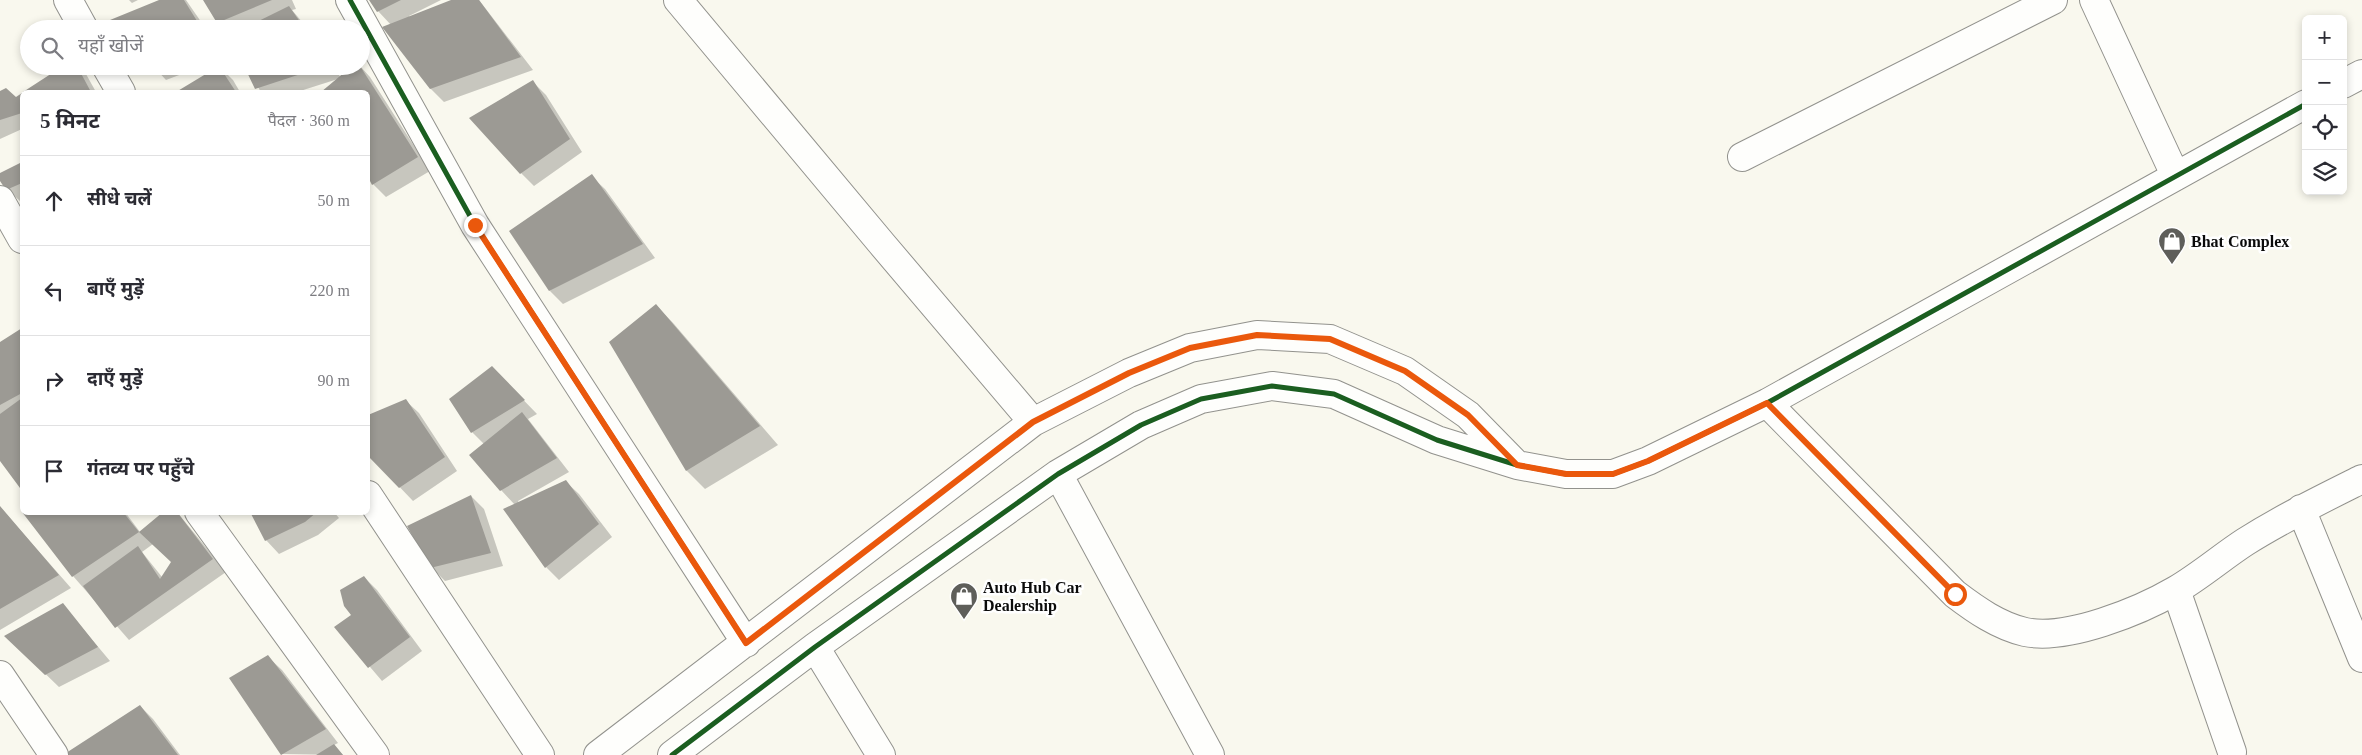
<!DOCTYPE html>
<html lang="hi">
<meta charset="utf-8">
<style>
:root{--surface:#fff;--page:#f2f2f3;--text:#2b2b33;--muted:#7c7c81;--line:#e1e1e2}
body{margin:0;font-family:"Times New Roman","Noto Sans Devanagari",serif;background:var(--page);color:var(--text)}
.controls{position:absolute;right:15px;top:15px;display:grid;overflow:hidden;border-radius:8px;box-shadow:0 2px 8px #0003}
.controls button{width:45px;height:45px;display:grid;place-items:center;padding:0;border:0;border-bottom:1px solid var(--line);background:var(--surface);color:var(--text);font:25px sans-serif}
.stop{position:absolute;width:15px;height:15px;margin:-11px;border:4px solid #ea580c;border-radius:50%;background:#fff}
.stop.end{background:#ea580c;border-color:#fff;box-shadow:0 1px 5px #0008}
.list{margin:0;padding:0;list-style:none}
h2{display:flex;justify-content:space-between;align-items:center;height:65px;margin:0;padding:0 20px;font-size:21px}
h2 small{font-size:16px;font-weight:400;color:var(--muted)}
.list li{display:grid;grid-template-columns:32px 1fr auto;gap:15px;align-items:center;box-sizing:border-box;height:90px;padding:0 20px;border-top:1px solid var(--line)}
.list b{display:block;font-size:19px;white-space:nowrap}
.list em{font-size:16px;font-style:normal;color:var(--muted)}
.icon{flex:none;width:28px;height:28px;fill:none;stroke:currentColor;stroke-width:2;stroke-linecap:round;stroke-linejoin:round}
.map{position:relative;flex:none;width:2362px;height:755px;overflow:hidden}
.search{position:absolute;background:var(--surface);box-shadow:0 2px 8px #0003;left:20px;top:20px;width:350px;height:55px;display:flex;align-items:center;gap:12px;box-sizing:border-box;padding:0 18px;border-radius:28px;color:var(--muted);font-size:19px}
.panel{position:absolute;background:var(--surface);box-shadow:0 2px 8px #0003;left:20px;top:90px;width:350px;height:425px;border-radius:8px}
.map>svg:first-child{display:block}
.shadow{fill:#0003;fill-rule:evenodd}
.building{fill:#9c9a94}
.lines{fill:none;stroke-linecap:round;stroke-linejoin:round}
.minor-casing{stroke:#92928d;stroke-width:30}
.minor{stroke:#fefefc;stroke-width:28}
.cycleway-casing{stroke:#fff;stroke-width:8}
.cycleway{stroke:#1b5e20;stroke-width:5}
.route{stroke:#ea580c;stroke-width:6}
.labels{text-anchor:middle;stroke-width:5;stroke-linejoin:round;paint-order:stroke}
.poi-label{font-size:16px;font-weight:bold;fill:#0b0b0b;stroke:#fff;text-anchor:start}
</style>
<div class="map">
<svg width="2362" height="755" viewBox="0 0 2362 755">
<rect width="100%" height="100%" fill="#f9f8ee"/>
<path class="shadow" d="M129 0H138L132 3Z
M162 0H186L206 29H119Z
M204 0H292L296 9 292 10 308 29H225Z
M371 0H441L409 16 410 18 455 0H479L533 70 444 102 430 88 391 25 378 11Z
M65 66H79L86 74 96 92H25Z
M153 66H203L166 80Z
M245 66H333L341 78 297 92H261Z
M354 66H360L370 77 430 171 386 197 373 184 368 175V92H323Z
M220 67 233 80 240 92H178Z
M533 82 546 95 582 152 534 186 521 173Z
M0 93 16 99 22 94V129L0 139Z
M22 164V202H21L7 189 0 178V175Z
M591 176 605 189 655 258 563 304 550 291Z
M656 305 674 324 778 445 705 489 687 471Z
M22 330V489L0 459V344Z
M505 381 537 414 528 419 569 472 518 501 519 503 565 481 579 494 612 537 559 580 546 567 515 505 501 490 484 444 472 432Z
M405 400 419 413 457 471 413 501 368 454V417Z
M471 496 484 509 503 566 445 581 431 567Z
M0 507 71 588 0 630Z
M23 512H125L140 532 177 512 226 572 129 640 73 576ZM153 544 173 562 162 577 142 552Z
M252 512H334L339 518 318 535 279 554 266 540Z
M364 577 377 590 422 651 382 681 336 627 353 615Z
M63 605 110 661 59 687 6 636Z
M268 657 282 670 338 743 334 745 343 755 282 754Z
M140 706 153 719 180 755H69Z"/>
<path class="building" d="M159 0H184L202 29H117L110 20Z
M203 0H272L217 23Z
M369 0H401L377 12Z
M451 0H479L521 57 430 89 382 27Z
M289 6 305 29H242Z
M63 66H77L91 92H23Z
M219 66 236 92H176Z
M244 66H322V67L255 89Z
M352 66H360L418 157 372 185 368 177V92H321Z
M533 80 570 139 520 174 469 118Z
M6 88 16 97 22 93V113L0 120V91Z
M22 162V183L6 190 0 181V173Z
M592 174 643 244 549 291 509 231Z
M656 304 760 426 686 471 609 342Z
M22 328V393L0 405V342Z
M492 366 525 400 471 433 449 399Z
M22 398V487L20 488 0 461V414Z
M406 399 445 457 399 488 368 456V415Z
M522 412 557 458 500 491 469 455Z
M566 480 599 524 545 568 503 509Z
M471 495 491 553 430 568 407 526Z
M0 506 59 575 0 609Z
M22 512H123L139 532 72 577Z
M163 512H177L213 559 115 628 83 586 138 546 160 579 171 562 139 532Z
M250 512H317L305 522 265 541Z
M364 576 410 637 368 668 334 627 351 615 344 606 340 590Z
M63 603 98 647 45 675 4 636Z
M268 655 326 729 281 755 229 678Z
M140 705 178 755H67L66 753Z
M334 744 343 755H316Z"/>
<g class="lines">
<g class="minor-casing">
<path id="minor" d="M68 0 84 29
M350 0 475 225 746 643
M678 0 882 244 1033 422
M2094 0 2175 175
M106 66 121 92
M2343 84 2362 74
M1742 157 2053 0
M0 200 22 239
M1767 403 1955 594C1976 610 1999 626 2025 632 2067 641 2140 611 2176 590 2200 576 2222 557 2245 542 2283 518 2322 499 2362 479
M1058 474 1210 755
M368 495 540 755
M2301 509 2362 658
M199 512 375 755
M2176 590 2232 752
M815 647 881 755
M0 675 54 755
M598 755 1033 422 1129 373 1190 348 1257 335 1330 339 1405 371 1468 415 1515 463
M672 755 815 647 1058 474 1141 425 1201 399 1272 386 1334 394 1437 440 1517 465 1566 474H1613L1648 461 1767 403 2306 104"/>
</g>
<use href="#minor" class="minor"/>
<g class="cycleway-casing">
<path id="cycleway" d="M350 0 475 225 746 643
M672 755 815 647 1058 474 1141 425 1201 399 1272 386 1334 394 1437 440 1517 465 1566 474H1613L1648 461 1767 403 2306 104"/>
</g>
<use href="#cycleway" class="cycleway"/>
</g>
<g class="lines">
<path class="route" d="M475 225 746 643 1033 422 1129 373 1190 348 1257 335 1330 339 1405 371 1468 415 1517 465 1566 474H1613L1648 461 1767 403 1955 594"/>
</g>
<defs>
<g id="shop-pin" transform="scale(1.4375)"><path d="M0 17L-7.5 6A9.5 9.5 0 1 1 7.5 6Z" fill="#5e5e5a" stroke="#fff"/><path d="M-5-2.5h2.3a2.7 3.5 0 0 1 5.4 0H5L5.5 6h-11ZM-1.5-2.5h3a1.5 2.3 0 0 0-3 0Z" fill="#fff"/></g>
</defs>
<g fill-rule="evenodd">
<use href="#shop-pin" x="2172" y="241"/>
<use href="#shop-pin" x="964" y="596"/>
</g>
<g class="labels">
<g class="poi-label">
<text x="2191" y="247">Bhat Complex</text>
<text x="983" y="593">Auto Hub Car<tspan x="983" dy="18">Dealership</tspan></text>
</g>
</g>
</svg>
<div class="controls">
<button>+</button>
<button>−</button>
<button><svg class="icon" aria-label="locate" viewBox="0 0 24 24"><circle cx="12" cy="12" r="6"/><path d="M12 2v4M12 18v4M2 12h4M18 12h4"/></svg></button>
<button><svg class="icon" aria-label="layers" viewBox="0 0 24 24"><path d="M12 4l9 5-9 5-9-5zM3 14l9 5 9-5"/></svg></button>
</div>
<div class="stop" style="left:1955px;top:594px"></div>
<div class="stop end" style="left:475px;top:225px"></div>
<div class="search"><svg class="icon" aria-label="search" viewBox="0 0 24 24"><circle cx="10" cy="10" r="6"/><path d="M15 15l6 6"/></svg>यहाँ खोजें</div>
<section class="panel">
<h2>5 मिनट<small>पैदल · 360 m</small></h2>
<ul class="list">
<li><svg class="icon" aria-label="ahead" viewBox="0 0 24 24"><path d="M12 20V5M6 11l6-6 6 6"/></svg><div><b>सीधे चलें</b></div><em>50 m</em></li>
<li><svg class="icon" aria-label="left" viewBox="0 0 24 24"><path d="M17 20v-9H6M10 6l-5 5 5 5"/></svg><div><b>बाएँ मुड़ें</b></div><em>220 m</em></li>
<li><svg class="icon" aria-label="right" viewBox="0 0 24 24"><path d="M7 20v-9h11M14 6l5 5-5 5"/></svg><div><b>दाएँ मुड़ें</b></div><em>90 m</em></li>
<li><svg class="icon" aria-label="arrive" viewBox="0 0 24 24"><path d="M6 21V4h12l-3 4 3 4H6"/></svg><div><b>गंतव्य पर पहुँचे</b></div></li>
</ul>
</section>
</div>
